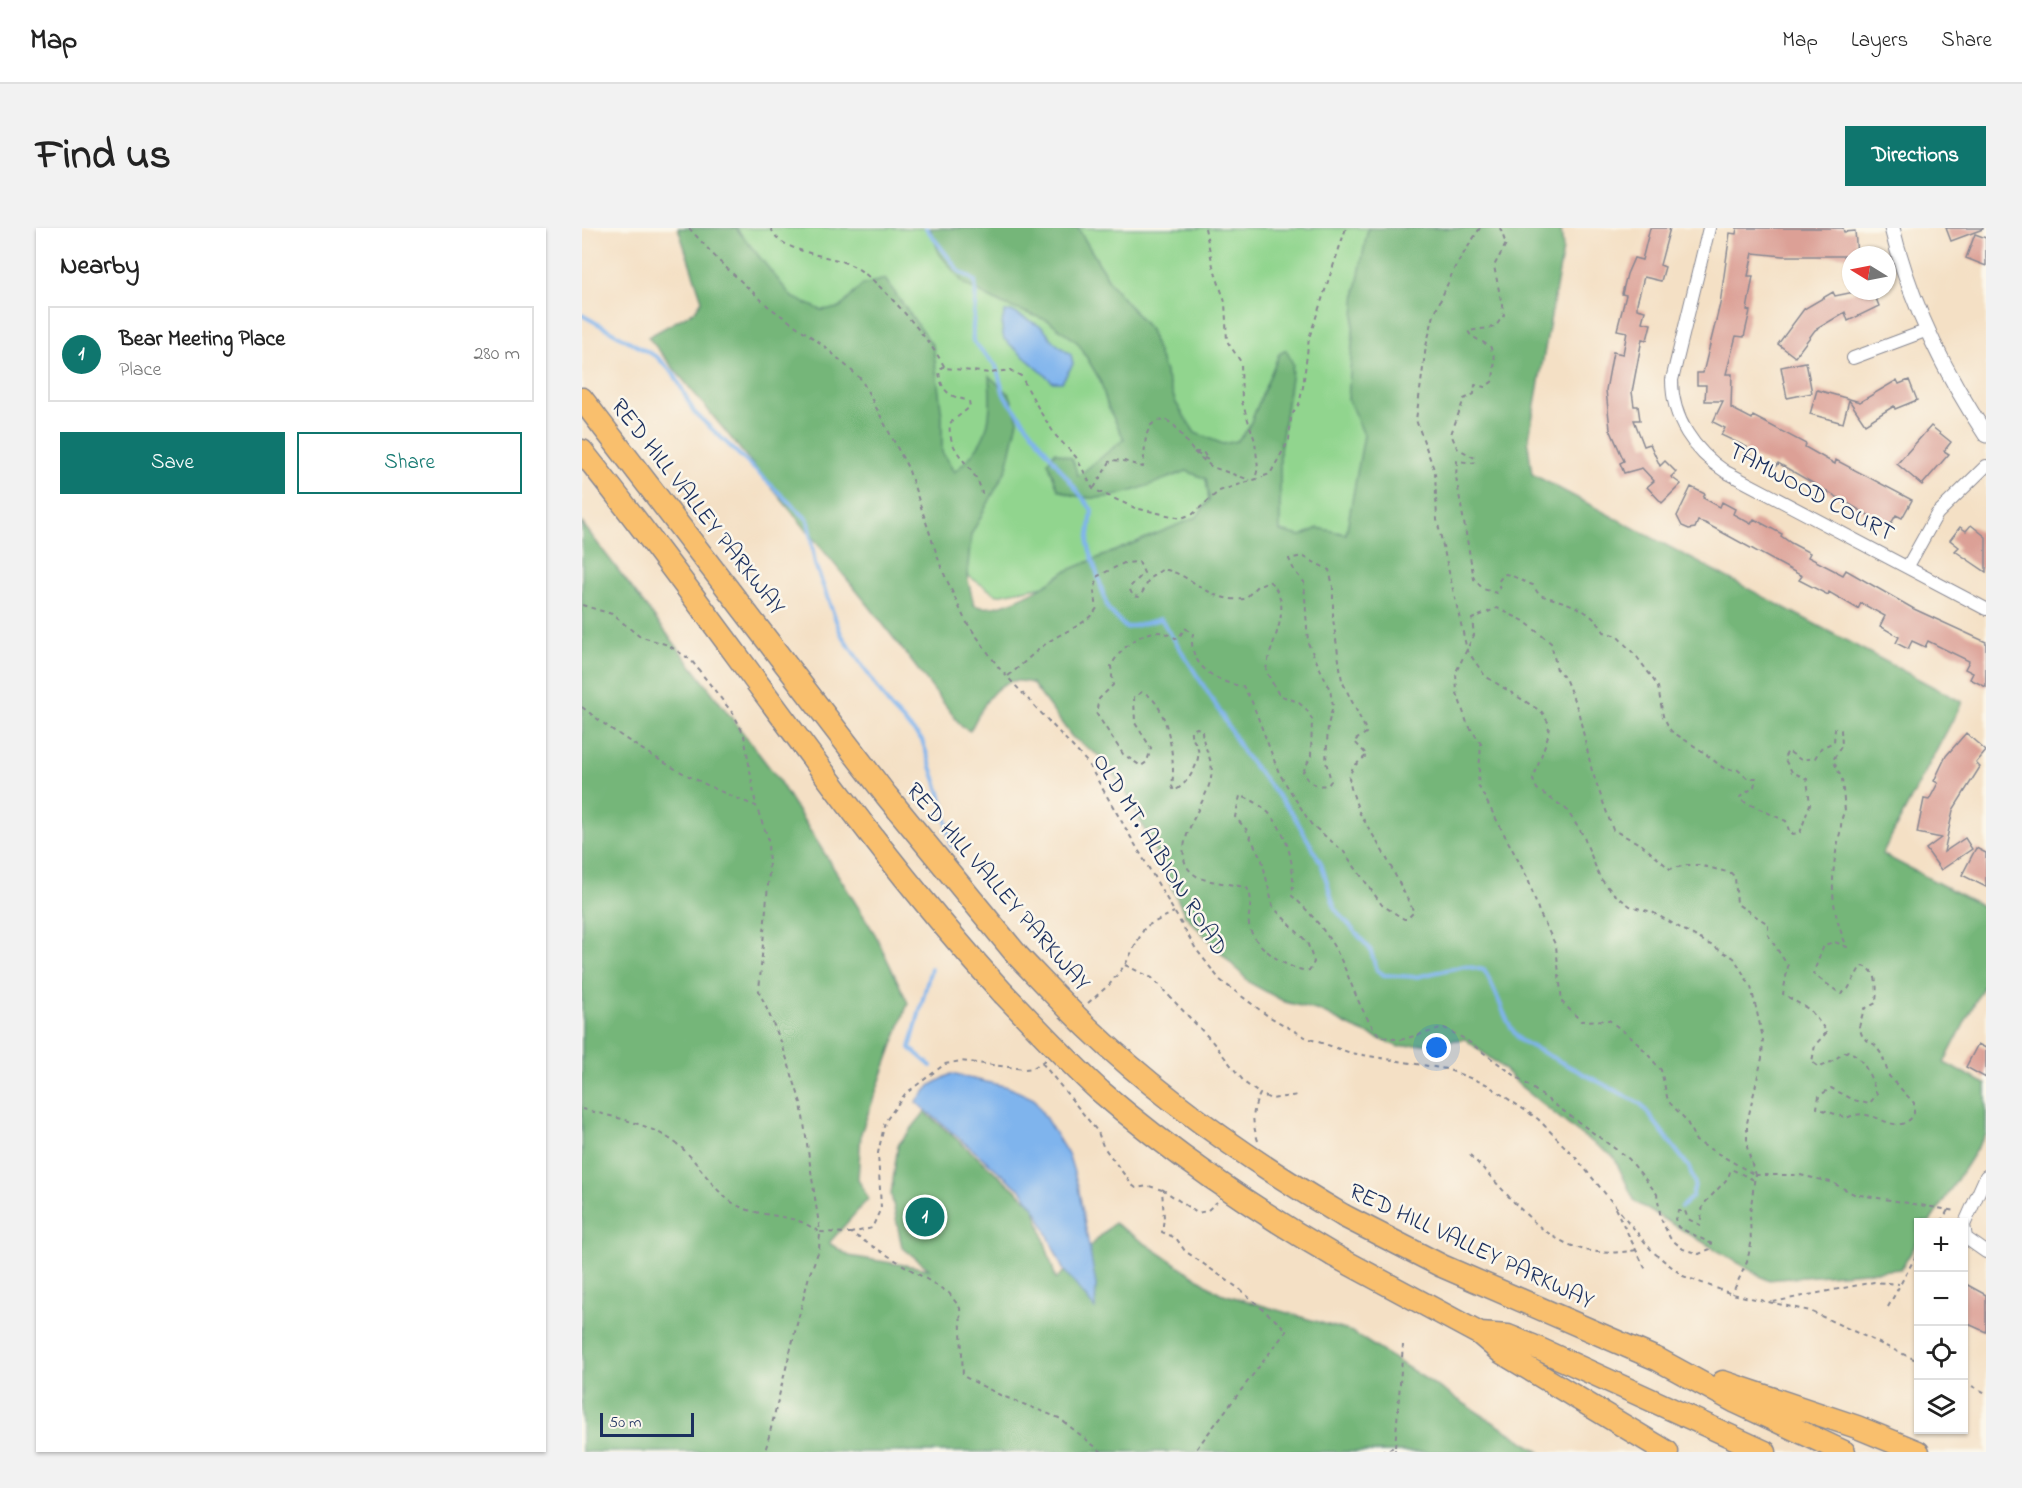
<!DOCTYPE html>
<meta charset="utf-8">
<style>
:root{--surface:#fff;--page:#f2f2f2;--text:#222;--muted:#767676;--line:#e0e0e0;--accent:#0f766e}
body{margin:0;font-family:"Indie Flower",sans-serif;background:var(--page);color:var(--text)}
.controls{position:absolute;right:18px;bottom:18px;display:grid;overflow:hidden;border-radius:0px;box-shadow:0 2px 4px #0004}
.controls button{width:54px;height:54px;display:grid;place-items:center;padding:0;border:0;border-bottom:2px solid var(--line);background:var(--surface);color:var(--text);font:30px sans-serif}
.compass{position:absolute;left:1260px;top:18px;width:54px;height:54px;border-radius:50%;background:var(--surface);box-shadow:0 2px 4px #0004;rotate:280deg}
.scale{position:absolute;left:18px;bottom:15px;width:94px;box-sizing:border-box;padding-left:6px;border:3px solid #1b2f5e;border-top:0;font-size:16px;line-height:21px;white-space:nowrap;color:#1b2f5e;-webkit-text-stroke:4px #fbf7ec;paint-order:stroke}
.you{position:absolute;left:855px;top:820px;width:21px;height:21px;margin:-15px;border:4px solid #fff;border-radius:50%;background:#1a73e8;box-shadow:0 0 0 9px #1a73e833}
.badge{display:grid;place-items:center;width:39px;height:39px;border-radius:50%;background:var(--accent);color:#fff;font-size:20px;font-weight:700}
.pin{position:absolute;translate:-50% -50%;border:3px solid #fff;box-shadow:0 2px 6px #0006}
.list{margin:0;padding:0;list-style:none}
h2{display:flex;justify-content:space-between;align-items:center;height:78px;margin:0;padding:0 24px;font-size:26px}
h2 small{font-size:20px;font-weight:400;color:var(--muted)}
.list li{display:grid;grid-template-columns:39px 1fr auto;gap:18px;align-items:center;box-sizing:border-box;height:96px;margin:0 12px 12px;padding:0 12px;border:2px solid var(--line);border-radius:0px}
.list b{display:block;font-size:22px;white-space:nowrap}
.list p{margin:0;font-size:20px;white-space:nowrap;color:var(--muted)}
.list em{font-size:20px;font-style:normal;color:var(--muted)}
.actions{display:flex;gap:12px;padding:18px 24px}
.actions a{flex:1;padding:14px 0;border:2px solid var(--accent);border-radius:0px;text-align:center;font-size:21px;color:var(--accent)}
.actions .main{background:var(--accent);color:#fff}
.icon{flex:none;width:33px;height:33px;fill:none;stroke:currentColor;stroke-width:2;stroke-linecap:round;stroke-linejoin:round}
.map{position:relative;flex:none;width:1404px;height:1224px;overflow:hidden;border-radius:0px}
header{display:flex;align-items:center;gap:36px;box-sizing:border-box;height:84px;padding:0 30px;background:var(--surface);border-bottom:2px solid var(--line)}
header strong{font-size:28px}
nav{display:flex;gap:33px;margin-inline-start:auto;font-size:21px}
.intro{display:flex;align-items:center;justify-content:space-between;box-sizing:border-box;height:144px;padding:0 36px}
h1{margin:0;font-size:42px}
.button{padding:15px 27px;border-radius:0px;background:var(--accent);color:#fff;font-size:21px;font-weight:700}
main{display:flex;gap:36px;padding:0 36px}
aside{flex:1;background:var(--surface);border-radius:0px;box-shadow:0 2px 4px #0004}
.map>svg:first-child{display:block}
.green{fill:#91d58e;stroke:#568276;stroke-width:1.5}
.forest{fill:#74b679;stroke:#48726c;stroke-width:1.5}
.water{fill:#7fb4ed;stroke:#4d72a6;stroke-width:1.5}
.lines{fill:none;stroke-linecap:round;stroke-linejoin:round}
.stream{stroke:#7fb4ed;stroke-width:4}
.building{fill:#dca096}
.minor-casing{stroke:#888892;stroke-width:14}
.tertiary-casing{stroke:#888892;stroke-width:17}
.motorway-casing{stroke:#888892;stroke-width:25}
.path{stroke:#888892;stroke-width:2;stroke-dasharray:4.5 4.5;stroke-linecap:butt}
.minor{stroke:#fff;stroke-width:12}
.tertiary{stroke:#fff;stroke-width:15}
.motorway{stroke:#f9bf6d;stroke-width:22}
.motorway-bridge-casing{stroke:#888892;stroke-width:25;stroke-linecap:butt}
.motorway-bridge{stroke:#f9bf6d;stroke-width:22}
.labels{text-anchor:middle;stroke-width:5;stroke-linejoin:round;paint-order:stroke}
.street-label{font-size:24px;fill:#1b2f5e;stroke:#fbf7ec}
</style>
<header>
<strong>Map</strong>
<nav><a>Map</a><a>Layers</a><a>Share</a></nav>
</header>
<div class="intro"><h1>Find us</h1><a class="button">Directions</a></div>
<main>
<aside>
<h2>Nearby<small></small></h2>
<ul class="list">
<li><span class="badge">1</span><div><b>Bear Meeting Place</b><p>Place</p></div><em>280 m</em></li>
</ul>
<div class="actions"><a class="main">Save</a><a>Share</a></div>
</aside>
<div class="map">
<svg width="1404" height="1224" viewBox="0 0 1404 1224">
<rect width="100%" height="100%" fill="#fbf7ec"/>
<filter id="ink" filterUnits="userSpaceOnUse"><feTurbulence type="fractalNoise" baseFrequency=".0167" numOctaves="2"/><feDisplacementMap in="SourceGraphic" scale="12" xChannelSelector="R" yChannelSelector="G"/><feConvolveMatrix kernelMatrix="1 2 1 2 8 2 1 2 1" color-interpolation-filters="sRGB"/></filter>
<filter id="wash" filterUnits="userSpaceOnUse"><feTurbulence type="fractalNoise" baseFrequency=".008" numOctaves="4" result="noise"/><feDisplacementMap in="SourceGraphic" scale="24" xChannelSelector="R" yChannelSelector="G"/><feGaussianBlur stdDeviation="1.35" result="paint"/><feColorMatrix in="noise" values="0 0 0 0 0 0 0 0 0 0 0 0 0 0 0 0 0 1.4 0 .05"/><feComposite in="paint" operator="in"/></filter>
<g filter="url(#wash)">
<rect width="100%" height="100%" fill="#f4e0c5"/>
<path class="green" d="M118 0H791L799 198 777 326 594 333 415 367 373 339Z"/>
<path class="forest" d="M96 0H154L210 69 239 82 258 80 280 57 303 51 351 118 360 188V224L372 244C408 214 410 193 407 148L428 167 436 192 425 240 389 307 385 348 392 377C415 388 464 358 482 344L615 289 627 272 624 251 605 243C564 257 517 284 476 261L466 234 473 224 490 230 496 248 542 211 526 179 518 152 496 115 467 93 420 76 382 56 357 25 348 0H496L529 56 568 102 594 175 613 205 641 216 655 213 666 201 697 126 704 122 711 136 698 222V303L719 308 736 300 764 306 782 207 766 171 774 62 786 0H979L981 21 946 215 950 246 1380 474 1300 626 1404 680V753L1362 835 1404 856V906L1348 994H1336V1013L1319 1041 1185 1052 1053 974 1032 929 995 904 937 857 922 841 883 811 817 819 771 800 738 783 703 774 668 755 603 687 547 569 520 530 490 509 450 455C444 454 436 452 431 453 409 457 397 486 388 503L380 499 287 378 66 109 113 83 120 72Z
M0 295 194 548 293 706 326 775 279 905 276 951 286 971 247 1015 267 1028 347 1041 320 1019 309 966 316 917 343 884 452 978 474 1051 532 995 638 1065 770 1104 958 1224H0Z"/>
<path class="water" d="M429 83 460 99 472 114 489 127 491 136 480 154H471L422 111C419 101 419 93 423 84Z
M369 846 426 859 452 871 487 928 496 958 514 1057 513 1081 481 1041 456 985 441 964 334 874 349 857Z"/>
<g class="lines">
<path class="stream" d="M344 0 377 43 393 53C396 74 389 92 391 113L414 138 422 167 510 282 506 316 526 381 544 400 579 391 637 482 662 526 711 586 739 635 753 681 788 721 795 742 802 747 834 749 882 738 902 742C917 765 921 794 939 813L1059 876 1107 939 1113 956 1110 969 1099 979
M0 87 75 129 92 146 112 184 226 292 233 336 259 406 309 480 340 512 361 574 369 618
M349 838 328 820 349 740"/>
</g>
<g id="blocks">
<path class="building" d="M1068 0H1088L1078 37 1083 39 1079 53 1062 49 1055 75V81L1063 83 1060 94 1069 96 1065 112 1060 111 1050 164 1052 178H1056L1058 192H1052L1062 218 1068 216 1078 238 1083 233 1094 244 1089 249 1099 256 1080 275 1065 259 1072 253 1060 240 1042 245 1038 235 1042 233 1028 201 1024 162 1031 124 1041 126 1045 104 1035 102 1044 67 1040 66 1045 46 1052 30 1060 32Z
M1155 0H1261L1262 4 1273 3 1275 27 1269 28H1201L1171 25 1166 48H1171L1165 82 1168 83 1162 109 1154 108 1144 146H1150L1149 180 1170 191 1171 188 1224 216 1223 219 1253 236 1254 232 1330 272 1320 290 1314 287 1307 299 1196 235 1194 238 1162 224 1165 219 1139 207 1143 200 1131 194 1141 173H1123L1124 157H1115V145H1121L1138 76 1148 5 1154 6Z
M1364 0H1401V1L1369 13Z
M1393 6 1404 10V38L1384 30Z
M1277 63H1291L1297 78 1266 93 1263 84 1233 102 1213 129 1196 116 1222 81 1251 64 1253 68Z
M1224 134 1230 165 1205 170 1199 139Z
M1315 152 1317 156 1327 152 1335 172 1313 181 1312 178 1283 196 1267 172 1261 195 1228 186 1235 162 1278 174Z
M1349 198 1369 214 1362 223 1367 226 1340 257 1315 236Z
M1109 259 1123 266 1121 270 1138 279 1140 274 1153 281 1151 286 1169 296 1172 291 1200 306 1199 308 1209 315 1228 325 1226 329 1261 347 1264 342 1332 381 1404 414V459L1388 451 1391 445 1383 441 1387 433 1346 413 1343 419 1330 413 1326 421 1314 415 1317 409 1298 398 1303 388 1279 375 1276 381 1247 364 1246 367 1217 352 1220 348 1123 295 1116 293 1113 300 1107 301 1100 298 1095 288Z
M1389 297 1404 309V344L1373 323 1377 319 1368 312 1378 299 1384 303Z
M1384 505 1404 523 1394 535 1398 539 1371 582 1362 624 1383 610 1390 621 1359 642 1344 621 1359 610 1335 605 1342 571 1347 572 1356 555 1352 553 1364 528Z
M1394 620 1404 625V659L1380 647Z
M1396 816 1404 820V850L1384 839Z
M1382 1055 1404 1067V1104L1382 1094Z"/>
</g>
</g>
<g filter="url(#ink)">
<use href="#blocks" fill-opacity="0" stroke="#888892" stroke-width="1.5"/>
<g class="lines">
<g class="minor-casing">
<path id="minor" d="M1127 0 1090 152C1090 191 1112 223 1144 244L1404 381
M1271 130 1346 102
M1326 338 1355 286 1404 238
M1404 948 1382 997 1384 1010 1404 1024"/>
</g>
<g class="tertiary-casing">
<path id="tertiary" d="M1310 0C1328 74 1362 144 1404 207"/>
</g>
<g class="motorway-casing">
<path id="motorway" d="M0 171 304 567 435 727
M0 223C143 401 267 596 421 765
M762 988 860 1038 1077 1132 1154 1174 1262 1224
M751 1027 898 1106 926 1108 951 1118 1183 1224
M898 1106 919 1124 1085 1224
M1141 1154 1275 1199 1336 1224"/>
</g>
<path class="path" d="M107 0 138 34 187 79 241 117 279 151 326 240 359 339 383 392 417 440 505 534 614 721 638 752 686 788 725 810 769 825 864 841 904 856 956 891 994 930 1071 1024 1101 1048 1150 1066 1228 1083 1336 1133
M189 0C198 26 248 26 271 38 295 49 351 115 363 140L408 145 428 142 439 148 459 185 474 208 494 229 511 261 553 280 599 290 611 286 637 263 681 249
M623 0 631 38 643 74 645 113 659 134 660 174 673 213 676 240 673 251
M898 0 873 39 852 87 844 118 834 192 853 244 855 292 885 422 903 448 960 484 967 496 966 508 951 552 955 561 984 581 1001 607 1018 650 1031 665 1048 678 1070 684 1152 730 1169 759 1181 810 1180 830 1165 895V919L1173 947 1168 986 1169 1016 1165 1034 1150 1066
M918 0 924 16 912 38 922 87 913 99 886 103 889 108 908 118 913 131 911 153 903 159 893 157 892 166 882 171 869 206 875 220 893 230 892 235 875 233 874 249 892 351 901 361 915 365 918 362 916 354 922 346C932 347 941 354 951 357L957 367C982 374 1008 379 1022 404L1035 408 1055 429 1069 448 1076 459 1081 488 1089 503 1117 521 1144 542 1155 541 1165 550H1174L1172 559 1158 569V572L1204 593 1208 606 1218 605 1228 576 1225 551 1210 544 1202 530 1206 523 1219 532 1233 530 1239 520 1252 514 1253 501 1259 502 1260 517 1251 532 1260 551 1263 583C1258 591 1260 596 1258 605 1248 648 1247 678 1265 719L1253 714 1242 717 1231 746 1259 766 1266 761 1279 738C1297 740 1295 761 1294 775L1282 781 1277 799 1281 810 1293 817 1300 827 1307 848 1332 875V887C1312 913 1292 875 1265 890L1235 880 1237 868 1249 860 1272 872 1287 876 1295 866C1289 851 1283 830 1266 823 1255 828 1250 836 1237 839L1230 834 1233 817 1245 804 1228 782 1201 766 1206 738 1186 707V696L1155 676 1153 649 1149 645 1117 637H1105L1088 641 1060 617 1031 602 1010 543 996 482 983 450 975 442 969 415 942 393 915 380 890 391 892 407 874 444 875 465 885 495 899 516 896 557 946 651 957 684 974 718 980 774 999 793 1027 792 1056 815 1079 842 1086 873 1104 892 1114 913 1173 947
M362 138 357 143C359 165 368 168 387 173L388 179 368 195C364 226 396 239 400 266
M612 224 630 239 668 252
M682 248 688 246 707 212 709 188 717 176 721 159 727 110 764 0
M512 260 529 232 542 233 561 239 564 208 568 198 574 193 584 192 592 197 612 224 626 232 621 224H612
M0 377 30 386 57 408 86 417 109 432 152 487 162 507 174 578
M426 448C439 438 451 425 465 415 481 403 504 398 515 380L512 364 516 348 542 335 557 334 562 345 547 360 551 368 558 369 568 350 581 341C614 348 626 375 663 371L675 358 687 353C715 378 687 414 684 443L697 467 716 474 724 481 730 491 729 528 721 544C726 555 734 559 746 557L749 553 744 534 746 497 751 478 748 462 726 415 722 354 713 344 707 331 720 328 747 342 751 358V391L760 453 784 502V505L772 513 785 527 771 539 767 550 769 560 777 584 804 629 832 684 825 691H822L800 677 762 624 729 596 697 545 670 474 661 458C636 456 604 436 611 406L603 400 596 411C592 410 587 406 583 405 561 399 538 421 529 438L531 457 517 471 514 485 541 526 559 538 565 534 569 520 553 495 552 469 560 464C586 472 594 534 590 558L592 563C605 557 619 535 616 521 614 513 608 511 609 502L615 500 620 502C620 520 633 531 629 550 624 578 579 628 616 649 625 654 653 656 665 660 673 673 665 683 667 697 670 717 708 745 728 742L732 734 725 714 691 679 680 632 664 601 653 589 658 568C700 579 715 630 710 668 730 685 749 710 760 734 772 761 779 786 798 808L818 812 862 800 883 811 1047 931 1075 966 1079 991 1088 1010 1101 1021 1117 1026 1128 1021 1130 1016 1096 999 1093 991 1096 983H1103L1106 991 1118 997 1121 977 1146 950 1149 941 1172 952
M0 479C53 521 111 554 174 578L186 610 187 645 177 763 200 816 219 875 238 1004 269 1005
M543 737 570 750 629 812 663 855 678 866
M506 775 527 757 543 737 563 699 592 684
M463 832 451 840 442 841 379 833 363 836 323 866 303 894 296 925 299 980 290 1000 269 1005 367 1065 378 1080 381 1148 418 1167 477 1190 520 1224
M460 835 516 904 521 918 550 957 554 960 567 958 580 962 582 990 580 1004 594 1010 603 1023 656 1060 705 1102 612 1224
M0 881C35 890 73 896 101 921 119 938 131 962 151 975 170 987 193 986 213 992 222 994 230 1000 238 1004L237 1022 227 1048 183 1224
M676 913C670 894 669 884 678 866L689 871 716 867
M888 927C940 978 970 1038 1054 1022
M1173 947H1218L1249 954 1272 966 1374 983
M580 961 615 985 625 983 635 974
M1033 980 1065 1044
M1359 994 1366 982
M1191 1074 1292 1054 1317 1056
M1306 1079 1336 1024
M1382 1154 1404 1165
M813 1219 821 1117
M798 1224 813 1219V1224"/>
<use href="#minor" class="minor"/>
<use href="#tertiary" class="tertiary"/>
<use href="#motorway" class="motorway"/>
<g class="motorway-bridge-casing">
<path id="motorway-bridge" d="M435 727C458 751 481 776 505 799 582 873 670 934 762 988
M421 765C453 798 484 832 518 863 586 922 673 982 751 1027"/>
</g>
<use href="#motorway-bridge" class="motorway-bridge"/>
</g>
</g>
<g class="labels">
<g class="street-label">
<text transform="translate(1230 263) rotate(28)" y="8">TAMWOOD COURT</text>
<text transform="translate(117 278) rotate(52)" y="8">RED HILL VALLEY PARKWAY</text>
<text transform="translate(579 626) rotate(58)" y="8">OLD MT. ALBION ROAD</text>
<text transform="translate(417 658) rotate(49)" y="8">RED HILL VALLEY PARKWAY</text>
<text transform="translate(890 1017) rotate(25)" y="8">RED HILL VALLEY PARKWAY</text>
</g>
</g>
</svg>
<div class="controls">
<button>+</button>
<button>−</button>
<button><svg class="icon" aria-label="locate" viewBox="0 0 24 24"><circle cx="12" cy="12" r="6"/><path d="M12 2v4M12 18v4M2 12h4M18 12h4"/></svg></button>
<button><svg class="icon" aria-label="layers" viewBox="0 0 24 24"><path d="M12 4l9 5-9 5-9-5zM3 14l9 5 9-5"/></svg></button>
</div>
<svg class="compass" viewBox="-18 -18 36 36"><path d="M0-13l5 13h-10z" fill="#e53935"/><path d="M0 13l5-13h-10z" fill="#767676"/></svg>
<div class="scale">50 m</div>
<div class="you"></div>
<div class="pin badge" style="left:343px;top:989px">1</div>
</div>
</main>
